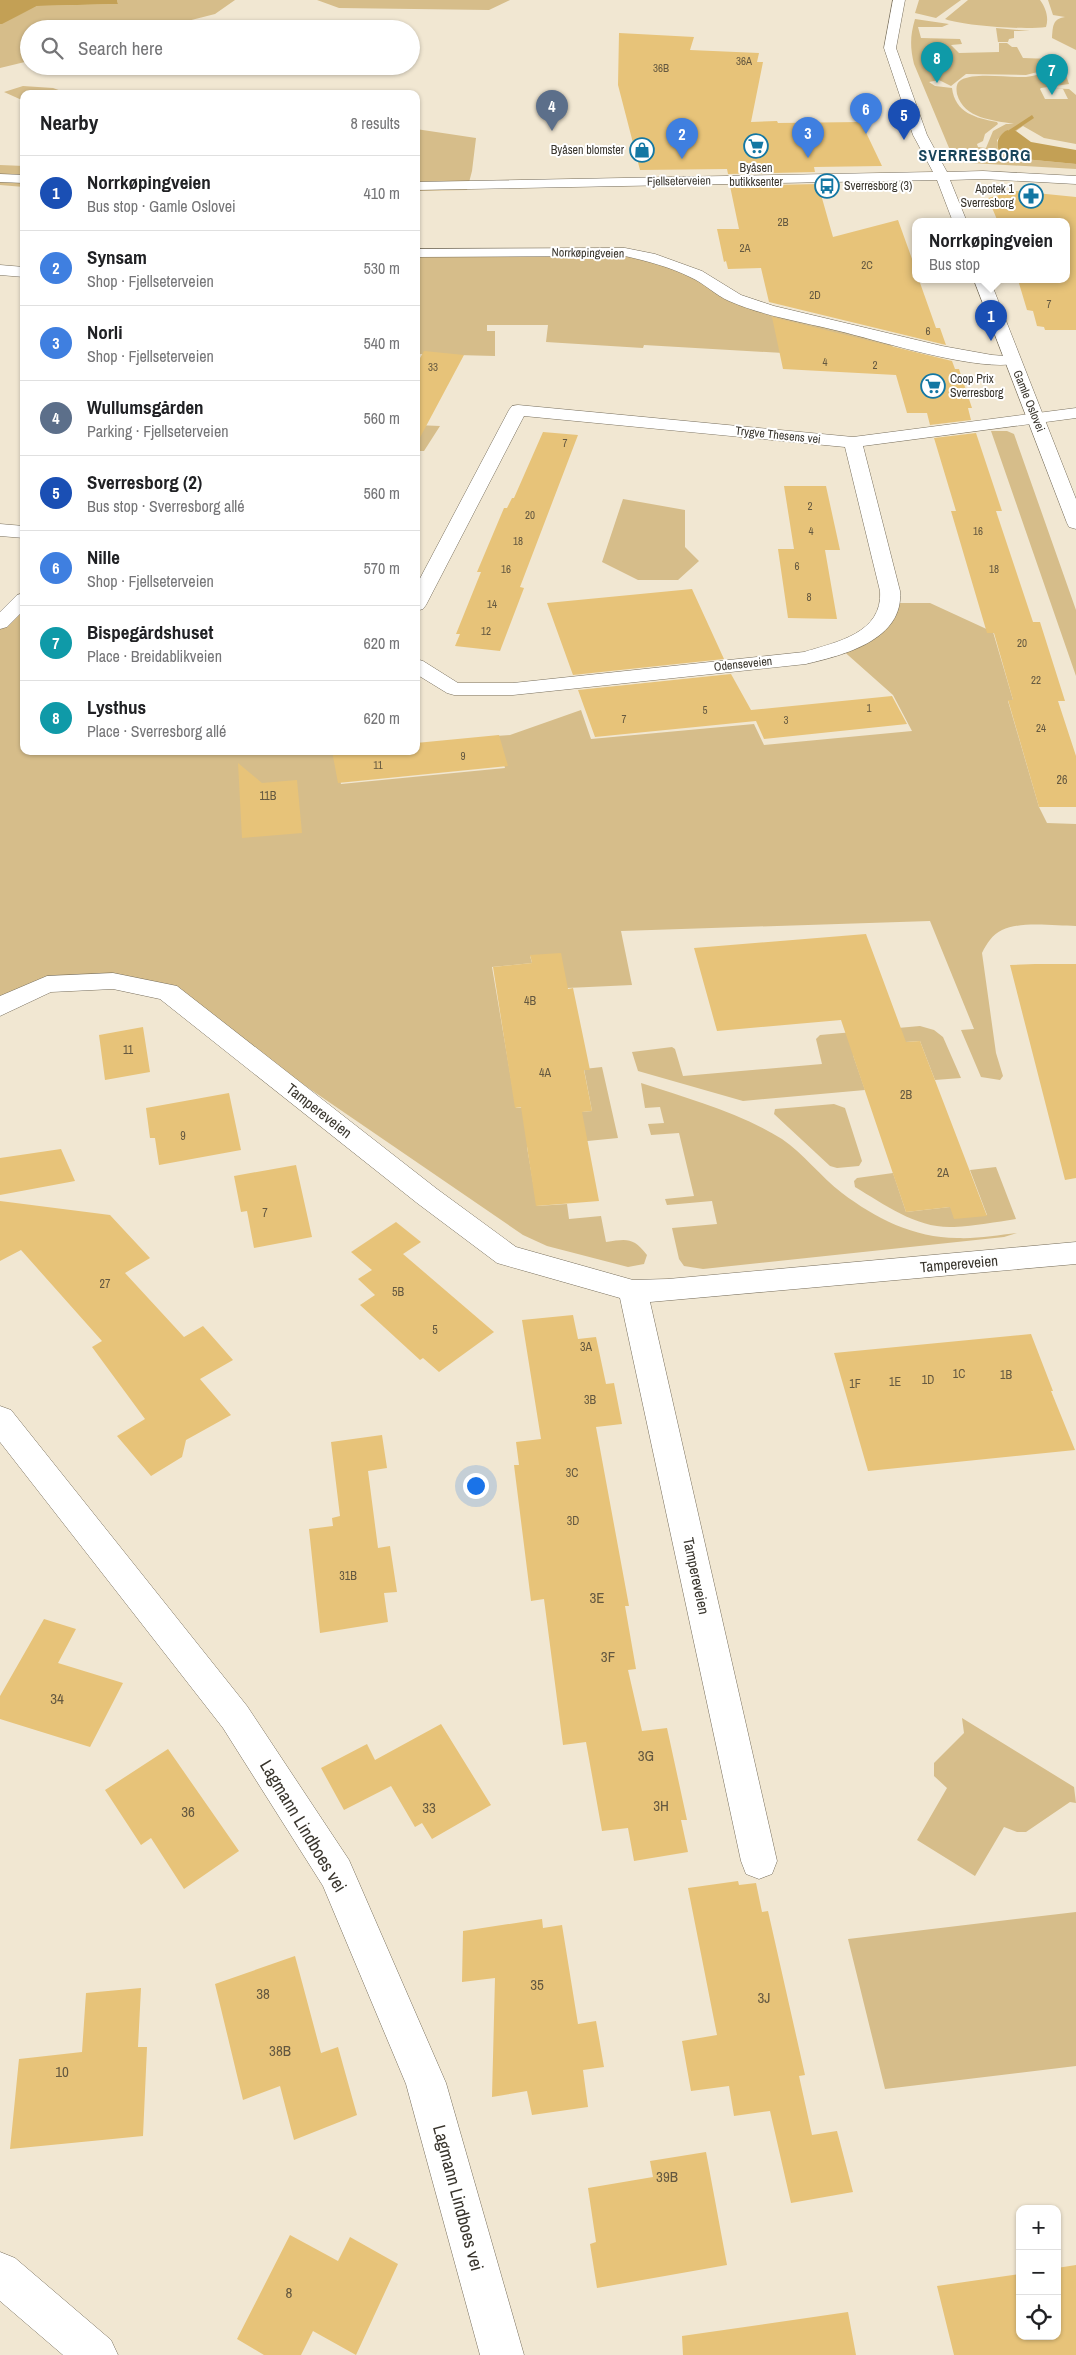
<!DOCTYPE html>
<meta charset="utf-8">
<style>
:root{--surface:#fff;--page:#f6f6f6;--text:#202124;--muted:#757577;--line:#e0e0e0;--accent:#1377a3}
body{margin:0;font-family:"Archivo Narrow",sans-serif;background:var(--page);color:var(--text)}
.controls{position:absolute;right:15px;bottom:15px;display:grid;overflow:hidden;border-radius:10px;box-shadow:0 1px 4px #0004}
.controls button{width:45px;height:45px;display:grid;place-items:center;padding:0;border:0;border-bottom:1px solid var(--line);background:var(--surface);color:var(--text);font:25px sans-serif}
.you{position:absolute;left:475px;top:1485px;width:18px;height:18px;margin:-12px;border:4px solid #fff;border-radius:50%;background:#1a73e8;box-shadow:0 0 0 8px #1a73e833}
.badge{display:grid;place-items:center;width:32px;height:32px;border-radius:50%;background:var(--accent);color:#fff;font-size:16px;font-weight:700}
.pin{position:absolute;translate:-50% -41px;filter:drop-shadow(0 1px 2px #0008)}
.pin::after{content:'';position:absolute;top:26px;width:18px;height:15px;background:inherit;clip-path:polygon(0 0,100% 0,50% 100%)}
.popup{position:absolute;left:912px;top:218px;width:158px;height:65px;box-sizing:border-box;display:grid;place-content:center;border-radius:10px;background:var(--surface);filter:drop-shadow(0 1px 4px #0005);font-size:16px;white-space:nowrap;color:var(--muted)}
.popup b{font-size:19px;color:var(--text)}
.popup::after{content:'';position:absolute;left:50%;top:100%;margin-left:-10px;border:10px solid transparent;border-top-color:var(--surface)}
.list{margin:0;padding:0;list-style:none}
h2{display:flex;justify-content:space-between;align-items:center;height:65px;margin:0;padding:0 20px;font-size:21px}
h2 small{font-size:16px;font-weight:400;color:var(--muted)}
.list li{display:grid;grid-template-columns:32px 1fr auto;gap:15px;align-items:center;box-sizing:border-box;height:75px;padding:0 20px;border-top:1px solid var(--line)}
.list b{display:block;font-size:19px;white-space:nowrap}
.list p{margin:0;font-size:16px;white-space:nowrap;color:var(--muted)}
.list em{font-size:16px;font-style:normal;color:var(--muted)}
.icon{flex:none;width:28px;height:28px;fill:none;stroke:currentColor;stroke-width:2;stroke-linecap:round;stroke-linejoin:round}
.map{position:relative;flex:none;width:1076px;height:2355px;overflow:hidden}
.search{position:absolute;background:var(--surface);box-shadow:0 1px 4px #0004;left:20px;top:20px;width:400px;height:55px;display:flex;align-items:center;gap:12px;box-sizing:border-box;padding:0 18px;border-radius:28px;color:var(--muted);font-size:19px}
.panel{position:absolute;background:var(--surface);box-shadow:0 1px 4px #0004;left:20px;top:90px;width:400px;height:665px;border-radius:10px}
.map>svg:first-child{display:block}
.green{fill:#d6bd8a}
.water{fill:#c3a055}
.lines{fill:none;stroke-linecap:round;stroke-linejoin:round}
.stream{fill:#c3a055;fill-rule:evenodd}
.building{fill:#e7c379}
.street-casing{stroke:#786f5d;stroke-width:1}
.secondary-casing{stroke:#786f5d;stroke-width:1}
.street{fill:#fff;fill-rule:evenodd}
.secondary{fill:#fff;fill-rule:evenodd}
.labels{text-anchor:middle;stroke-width:4;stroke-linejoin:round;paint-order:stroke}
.far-number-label{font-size:11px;fill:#645840}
.far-poi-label{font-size:12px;fill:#39352d;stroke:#fff;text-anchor:end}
.far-street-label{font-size:12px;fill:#39352d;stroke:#fff}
.number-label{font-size:12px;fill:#645840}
.street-label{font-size:15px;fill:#39352d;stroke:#fff}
.near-number-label{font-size:15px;fill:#645840}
.far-district-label{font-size:16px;font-weight:bold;letter-spacing:1px;fill:#19445a;stroke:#fff}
.near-street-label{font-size:18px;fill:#39352d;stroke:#fff}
</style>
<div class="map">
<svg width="1076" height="2355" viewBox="0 0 1076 2355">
<rect width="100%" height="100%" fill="#f1e7d2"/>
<path class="green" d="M117 0H235L215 14 156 29H29V61L0 68V24L37 6 118 4Z
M317 0H510L489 10 339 8Z
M919 0H961L936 18 915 13Z
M968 0H1040C1046 8 1049 18 1046 27 1025 30 964 26 945 19Z
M1048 0H1076V50L1052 38C1053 27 1052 19 1065 17L1053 15Z
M915 19 949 24 942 27H918L921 38 960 39 962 44 951 45 959 53 999 52V43H1007L1012 47H1017L1023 58 1052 59 1054 56H1059L1062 61 1061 66 1026 75 966 74 951 86 939 80 929 82 935 86 952 88C955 113 976 118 997 122L998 124 985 134 983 141 977 144 978 147 986 148 993 131 1006 124H1014C993 120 964 119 957 94 956 88 956 83 961 80 975 72 1010 78 1026 77 1039 76 1051 69 1064 69L1069 84 1041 88 1040 89 1045 99H1068L1063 89 1047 88 1069 89 1076 95V144L1044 138 1023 126 1016 131 1007 130 997 140 998 151 1002 157 1076 164V169L971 163 952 155 914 64C910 47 910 36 915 19Z
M996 28 1030 31H1014V38L1009 39 1008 42H998Z
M23 86 53 88 70 94H24V101L4 92Z
M416 129 476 138 472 171 467 190 416 191Z
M0 165 24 166V187L0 185Z
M416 253 613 254 664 261 769 309 883 336 899 354H800L644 345 643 348 546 342 548 325H487V331H495V356L418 354 416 357Z
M416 425 440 426 424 451H416Z
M991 431H1007L1014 434 1076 610V676Z
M623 499 685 510V547L699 561 678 580H638L602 562Z
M24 599V751H334L341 784 505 768 496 736 510 735 581 710 591 739 754 724 764 745 912 731 893 695 840 648 858 641 891 603H930L993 632 1013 700 1008 701 1039 807 1047 823 1076 824V926C1056 926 1020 921 1002 930 992 935 987 943 982 953L996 1053 1003 1076 1000 1080 981 1077 961 1030 974 1029 930 921 621 931 632 985 567 988 530 956 532 963 492 967 516 1108 557 1104 560 1114 592 1111 584 1069 602 1067 618 1138 527 1147 537 1206 567 1204 569 1219 601 1216 606 1242C627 1239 633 1237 647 1255L644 1264 628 1267 547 1246 523 1235 168 992 47 984 0 1008V623Z
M920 1026 934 1030 943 1037 961 1078 935 1080 920 1041 891 1043 894 1052 853 1055 865 1090 743 1101 638 1071 632 1052 672 1047 675 1049 683 1076 822 1064 816 1039 820 1035Z
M641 1083C689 1099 739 1112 782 1139 804 1154 821 1177 842 1193 875 1218 914 1238 957 1238 977 1239 998 1235 1017 1233L1004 1237 703 1269 684 1266 679 1259 672 1228 717 1224 712 1201 667 1205 665 1199 694 1196 679 1133 651 1135 648 1124 664 1123 660 1107 645 1108Z
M834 1104 845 1108 862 1161 859 1166 837 1168 830 1166 774 1114 775 1109Z
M996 1167 1016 1219C996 1222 975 1226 954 1227 918 1229 885 1205 855 1187L854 1181 857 1178 893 1173 906 1212 950 1207 987 1215 970 1170Z
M962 1718 1074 1787 1076 1803 1070 1802 1026 1832H1017L1004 1827 975 1876 917 1840 947 1788 934 1776V1763L964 1733Z
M1076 1912V2066L885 2089 848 1939Z"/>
<path class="water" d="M0 0H117L118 4 37 6 2 24H0Z
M1007 130 1016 131 1031 142 1076 150V164L1002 157C995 146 996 137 1007 130Z"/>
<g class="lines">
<path class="stream" d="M1032 115 1034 118 1013 132H1009V130Z"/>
</g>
<path class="building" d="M619 33 694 37 690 50 759 53 757 62H763L751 122 777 121 778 123 861 122 882 166 814 167 815 172 728 174 727 169 640 170 618 85Z
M818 184 833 237 898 220 916 270V280H919L936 328H940L946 345 769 302 761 268 728 269 726 261 724 262 717 229H739L730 186Z
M1015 191 1076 197V330H1045L1044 327 1037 326 1033 311 1027 310 1018 280H1066V222H998L988 198Z
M772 317 952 361 955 369H959L972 408H968L971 420 930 425 927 413H907L896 375 783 369Z
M424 351 464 355 416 445V365Z
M543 432 578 435 520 587 524 588 500 651 455 646 460 634H456L481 572H477L504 508H507L512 498H514Z
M976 433 1002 511H996L1033 622H1040L1065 701H1058L1076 756V807H1039L1008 700H1013L994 633H987L951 511H956L934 438Z
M784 486H826L840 550H825L837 619 788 618 778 549H794Z
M692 589 724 659 573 675 547 603Z
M731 674 751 710 892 696 907 724 764 739 756 721 595 737 578 690Z
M499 735 508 766 338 783 332 751H416V743Z
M238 763 262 783 297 780 302 833 242 838Z
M866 934 906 1042 920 1041 987 1216 954 1219 950 1207 906 1212 841 1020 717 1031 694 948Z
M561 953 568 989 573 988 590 1070H584L592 1111 582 1112 599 1201 536 1206 521 1107 515 1108 493 967 532 963 530 955Z
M1035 964H1076V1178L1065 1180 1010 965Z
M143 1027 150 1072 105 1080 99 1035Z
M229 1093 241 1150 159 1165 155 1138H150L146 1108Z
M61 1149 75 1181 0 1195V1158Z
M296 1165 312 1237 254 1248 247 1211 241 1212 234 1176Z
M0 1201 110 1215 150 1258 125 1273 184 1337 203 1326 233 1360 200 1379 231 1415 186 1440 182 1457 151 1476 117 1436 145 1419 92 1347 102 1341 21 1250 0 1261Z
M396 1222 421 1242 403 1254 494 1332 439 1372 423 1358 420 1360 360 1305 375 1295 358 1279 372 1270 351 1252Z
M573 1315 578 1339 596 1337 606 1384 614 1383 622 1424 596 1427 629 1606H625L636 1669 628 1670 642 1731 667 1728 687 1820H681L688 1852 634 1861 628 1828 602 1831 586 1742 563 1745 544 1599 531 1601 514 1465H519L516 1442 541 1439 522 1320Z
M1031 1334 1053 1391H1051L1075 1450 868 1471 834 1353Z
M382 1435 387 1468 368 1471 378 1548 390 1546 397 1592 384 1593 388 1622 320 1633 309 1529 333 1526 332 1518 340 1516 331 1442Z
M44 1619 76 1629 58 1663 123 1683 90 1747 0 1719V1696Z
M441 1724 491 1805 432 1839 422 1823 415 1827 391 1786 344 1810 321 1768 367 1744 375 1760Z
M168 1749 239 1851 184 1889 151 1838 141 1845 105 1790Z
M738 1881 739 1885 756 1883 762 1912 768 1911 805 2075 799 2076 812 2135 837 2131 853 2192 791 2203 770 2111 734 2116 729 2086 691 2091 682 2041 717 2035 688 1888Z
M542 1919 543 1928 562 1925 578 2024 596 2021 604 2067 583 2070 588 2107 532 2115 527 2091 492 2097 495 1978 462 1982 463 1931Z
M295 1956 321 2053 338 2047 357 2115 294 2140 280 2086 243 2100 215 1984Z
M141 1988 138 2047H147L143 2136 10 2149 19 2059 82 2052 86 1993Z
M706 2152 727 2265 597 2288 590 2244 596 2242 588 2188 653 2177 650 2161Z
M290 2235 338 2261 350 2237 398 2264 356 2355 313 2331 301 2355H264L237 2339Z
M1076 2265V2355H954L937 2286 1020 2274V2336H1057V2268Z
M848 2312 856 2355H683L682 2336Z"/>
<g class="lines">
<g class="street-casing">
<path id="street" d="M625 248 655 254 702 271 741 295 774 306 942 346 992 355 1018 357 1020 360 1018 363C981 373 880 341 839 331 803 322 763 316 729 301 715 295 704 283 690 277 670 267 647 261 625 256L416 257V249Z
M0 265 24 267V277L0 275Z
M518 405 853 437 1076 408V418L863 446 900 591C904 640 844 655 806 664L513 695H454L447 693 416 674V659L423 661 458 683H513L804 652C837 642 883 633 880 591L845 447 524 416 426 605 423 609 416 611V586L509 410 512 406Z
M0 524 24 526V538L0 536Z
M24 593V610L7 627 0 629V612L17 595Z
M113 973 177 986 437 1189 516 1247 633 1280 668 1279 1076 1242V1264L650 1302 777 1861 772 1874 759 1879 746 1874 741 1861 620 1298 497 1263 417 1203 160 999 113 989 51 992 0 1016V996L47 976Z
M0 1406 11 1410 247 1706 349 1860 446 2083 524 2355H480L406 2084 323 1886 223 1728 0 1442Z
M0 2252 15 2258 111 2340 118 2355H63L0 2301Z"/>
</g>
<g class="secondary-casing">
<path id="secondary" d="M893 0H905L896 48 927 135 947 172 983 171 1076 176V184L983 179 950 180 967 222H953L937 180 416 190V182L933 172 913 135 884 48Z
M0 174 24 175V183L0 182Z
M974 280H990L1076 499V529L1069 527 1067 523Z"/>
</g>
<use href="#street" class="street"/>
<use href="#secondary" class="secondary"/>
</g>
<defs>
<g id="supermarket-ring" transform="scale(1.25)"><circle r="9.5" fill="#fff" stroke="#1377a3" stroke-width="1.5"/><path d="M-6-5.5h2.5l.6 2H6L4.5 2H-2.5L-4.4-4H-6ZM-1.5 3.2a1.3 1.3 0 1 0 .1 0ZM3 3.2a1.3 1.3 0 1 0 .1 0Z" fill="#1377a3"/></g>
<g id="shop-ring" transform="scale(1.25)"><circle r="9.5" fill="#fff" stroke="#1377a3" stroke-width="1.5"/><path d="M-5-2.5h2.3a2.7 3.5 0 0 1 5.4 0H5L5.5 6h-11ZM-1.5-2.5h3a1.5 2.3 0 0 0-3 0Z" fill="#1377a3"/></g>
<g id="bus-ring" transform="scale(1.25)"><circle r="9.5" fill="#fff" stroke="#1377a3" stroke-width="1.5"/><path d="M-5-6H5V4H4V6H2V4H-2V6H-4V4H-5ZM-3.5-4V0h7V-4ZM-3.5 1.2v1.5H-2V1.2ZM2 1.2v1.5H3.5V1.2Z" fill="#1377a3"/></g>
<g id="pharmacy-ring" transform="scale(1.25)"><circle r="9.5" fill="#fff" stroke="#1377a3" stroke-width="1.5"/><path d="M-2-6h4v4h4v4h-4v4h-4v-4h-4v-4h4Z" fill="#1377a3"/></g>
</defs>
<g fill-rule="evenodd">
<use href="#supermarket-ring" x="756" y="146"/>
<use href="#shop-ring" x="642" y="150"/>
<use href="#bus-ring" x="827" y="186"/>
<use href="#pharmacy-ring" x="1031" y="196"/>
<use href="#supermarket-ring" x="933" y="386"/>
</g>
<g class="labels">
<g class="far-number-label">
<text x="744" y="65">36A</text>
<text x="661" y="72">36B</text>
<text x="783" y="226">2B</text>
<text x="745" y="252">2A</text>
<text x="867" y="269">2C</text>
<text x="815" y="299">2D</text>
<text x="1049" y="308">7</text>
<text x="928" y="335">6</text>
<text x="825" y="366">4</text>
<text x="875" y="369">2</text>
<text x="433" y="371">33</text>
<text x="565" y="447">7</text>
<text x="810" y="510">2</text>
<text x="530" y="519">20</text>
<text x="811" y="535">4</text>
<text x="978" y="535">16</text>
<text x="518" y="545">18</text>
<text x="797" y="570">6</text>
<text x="506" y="573">16</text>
<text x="994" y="573">18</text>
<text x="809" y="601">8</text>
<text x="492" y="608">14</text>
<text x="486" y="635">12</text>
<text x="1022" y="647">20</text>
<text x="1036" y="684">22</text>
<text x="869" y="712">1</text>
<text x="705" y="714">5</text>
<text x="624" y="723">7</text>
<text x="786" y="724">3</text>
<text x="1041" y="732">24</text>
<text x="463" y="760">9</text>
<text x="378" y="769">11</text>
</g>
<g class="far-poi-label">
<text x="624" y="154">Byåsen blomster</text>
<text x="756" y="172" text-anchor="middle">Byåsen<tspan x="756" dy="14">butikksenter</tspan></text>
<text x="844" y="190" text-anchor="start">Sverresborg (3)</text>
<text x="1014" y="193">Apotek 1<tspan x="1014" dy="14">Sverresborg</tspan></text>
<text x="950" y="383" text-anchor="start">Coop Prix<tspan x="950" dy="14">Sverresborg</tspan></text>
</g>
<g class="far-street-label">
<text transform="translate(679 181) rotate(-1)" y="4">Fjellseterveien</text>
<text transform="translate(588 253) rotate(1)" y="4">Norrkøpingveien</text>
<text transform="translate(1029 401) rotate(68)" y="4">Gamle Oslovei</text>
<text transform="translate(778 435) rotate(6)" y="4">Trygve Thesens vei</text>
<text transform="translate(743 664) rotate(-6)" y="4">Odenseveien</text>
</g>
<g class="number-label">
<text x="1062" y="784">26</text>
<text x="268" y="800">11B</text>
<text x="530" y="1005">4B</text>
<text x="128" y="1054">11</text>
<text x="545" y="1077">4A</text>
<text x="906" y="1099">2B</text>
<text x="183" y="1140">9</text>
<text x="943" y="1177">2A</text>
<text x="265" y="1217">7</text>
<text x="105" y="1288">27</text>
<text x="398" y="1296">5B</text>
<text x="435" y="1334">5</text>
<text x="586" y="1351">3A</text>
<text x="959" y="1378">1C</text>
<text x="1006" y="1379">1B</text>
<text x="928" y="1384">1D</text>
<text x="895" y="1386">1E</text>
<text x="855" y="1388">1F</text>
<text x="590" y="1404">3B</text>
<text x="572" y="1477">3C</text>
<text x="573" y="1525">3D</text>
<text x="348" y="1580">31B</text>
</g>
<g class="street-label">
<text transform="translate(319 1111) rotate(38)" y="5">Tampereveien</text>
<text transform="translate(959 1264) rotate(-5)" y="5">Tampereveien</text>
<text transform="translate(696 1576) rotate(78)" y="5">Tampereveien</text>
</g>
<g class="near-number-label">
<text x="597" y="1603">3E</text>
<text x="608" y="1662">3F</text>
<text x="57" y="1704">34</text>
<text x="646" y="1761">3G</text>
<text x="661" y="1811">3H</text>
<text x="429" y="1813">33</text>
<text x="188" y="1817">36</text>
<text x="537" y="1990">35</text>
<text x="263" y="1999">38</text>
<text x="764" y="2003">3J</text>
<text x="280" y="2056">38B</text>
<text x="62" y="2077">10</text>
<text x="667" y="2182">39B</text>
<text x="289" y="2298">8</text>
</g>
<g class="far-district-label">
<text x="975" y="161">SVERRESBORG</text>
</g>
<g class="near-street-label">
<text transform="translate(303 1826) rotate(59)" y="6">Lagmann Lindboes vei</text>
<text transform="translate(458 2198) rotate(75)" y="6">Lagmann Lindboes vei</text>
</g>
</g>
</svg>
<div class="controls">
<button>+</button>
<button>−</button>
<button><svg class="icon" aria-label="locate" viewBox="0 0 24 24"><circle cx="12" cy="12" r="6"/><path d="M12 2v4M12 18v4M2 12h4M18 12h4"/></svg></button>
</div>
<div class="you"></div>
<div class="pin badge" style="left:991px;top:341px;background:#1a4fb4">1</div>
<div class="popup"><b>Norrkøpingveien</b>Bus stop</div>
<div class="pin badge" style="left:682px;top:159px;background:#3f7fe0">2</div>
<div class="pin badge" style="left:808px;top:158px;background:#3f7fe0">3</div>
<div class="pin badge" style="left:552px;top:131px;background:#5c6f8a">4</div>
<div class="pin badge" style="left:904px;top:140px;background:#1a4fb4">5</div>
<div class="pin badge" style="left:866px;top:134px;background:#3f7fe0">6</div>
<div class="pin badge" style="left:1052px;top:95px;background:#0f9aa8">7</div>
<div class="pin badge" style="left:937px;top:83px;background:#0f9aa8">8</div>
<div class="search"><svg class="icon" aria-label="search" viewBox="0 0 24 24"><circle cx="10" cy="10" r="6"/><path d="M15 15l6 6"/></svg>Search here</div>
<section class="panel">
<h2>Nearby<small>8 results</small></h2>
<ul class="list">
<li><span class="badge" style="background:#1a4fb4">1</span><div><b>Norrkøpingveien</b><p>Bus stop · Gamle Oslovei</p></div><em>410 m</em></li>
<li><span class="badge" style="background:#3f7fe0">2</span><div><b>Synsam</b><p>Shop · Fjellseterveien</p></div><em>530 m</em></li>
<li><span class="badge" style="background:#3f7fe0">3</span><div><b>Norli</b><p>Shop · Fjellseterveien</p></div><em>540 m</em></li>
<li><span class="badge" style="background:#5c6f8a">4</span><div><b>Wullumsgården</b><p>Parking · Fjellseterveien</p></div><em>560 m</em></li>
<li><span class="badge" style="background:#1a4fb4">5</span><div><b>Sverresborg (2)</b><p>Bus stop · Sverresborg allé</p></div><em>560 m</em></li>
<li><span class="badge" style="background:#3f7fe0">6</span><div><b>Nille</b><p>Shop · Fjellseterveien</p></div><em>570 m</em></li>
<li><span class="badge" style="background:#0f9aa8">7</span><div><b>Bispegårdshuset</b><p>Place · Breidablikveien</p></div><em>620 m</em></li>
<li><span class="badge" style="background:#0f9aa8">8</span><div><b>Lysthus</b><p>Place · Sverresborg allé</p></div><em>620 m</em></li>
</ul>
</section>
</div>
